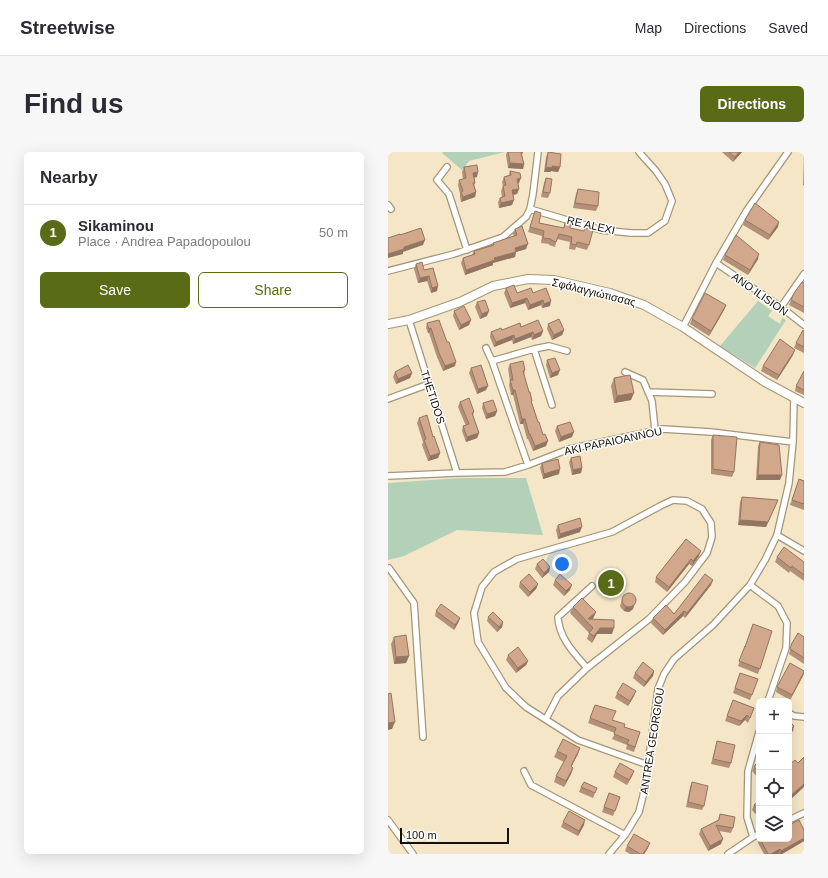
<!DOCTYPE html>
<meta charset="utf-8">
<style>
:root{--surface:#fff;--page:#f7f7f7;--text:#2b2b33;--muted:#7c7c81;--line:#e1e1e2;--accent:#596b16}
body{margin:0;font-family:Arial,sans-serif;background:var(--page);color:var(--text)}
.controls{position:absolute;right:12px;bottom:12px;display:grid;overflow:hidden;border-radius:6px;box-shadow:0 4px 16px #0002}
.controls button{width:36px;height:36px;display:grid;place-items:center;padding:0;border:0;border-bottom:1px solid var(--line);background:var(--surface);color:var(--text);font:20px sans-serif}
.scale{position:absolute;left:12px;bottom:10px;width:109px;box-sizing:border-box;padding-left:4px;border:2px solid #141005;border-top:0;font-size:11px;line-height:14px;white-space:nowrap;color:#141005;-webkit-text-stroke:3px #fff;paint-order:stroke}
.you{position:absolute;left:174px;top:412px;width:14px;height:14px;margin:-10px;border:3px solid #fff;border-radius:50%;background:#1a73e8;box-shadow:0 0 0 6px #1a73e833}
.badge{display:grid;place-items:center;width:26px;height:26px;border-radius:50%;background:var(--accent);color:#fff;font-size:13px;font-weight:700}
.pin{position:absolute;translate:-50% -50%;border:2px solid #fff;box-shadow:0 1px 4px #0006}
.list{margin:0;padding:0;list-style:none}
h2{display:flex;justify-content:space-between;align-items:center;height:52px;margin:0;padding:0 16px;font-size:17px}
h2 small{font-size:13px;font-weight:400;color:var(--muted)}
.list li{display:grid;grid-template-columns:26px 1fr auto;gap:12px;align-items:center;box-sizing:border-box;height:56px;padding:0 16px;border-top:1px solid var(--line)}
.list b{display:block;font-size:15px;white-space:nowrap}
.list p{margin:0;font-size:13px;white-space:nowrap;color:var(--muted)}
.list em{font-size:13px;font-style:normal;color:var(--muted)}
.actions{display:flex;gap:8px;padding:12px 16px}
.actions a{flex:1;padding:9px 0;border:1px solid var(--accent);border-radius:6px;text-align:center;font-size:14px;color:var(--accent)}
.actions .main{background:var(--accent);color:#fff}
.icon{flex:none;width:22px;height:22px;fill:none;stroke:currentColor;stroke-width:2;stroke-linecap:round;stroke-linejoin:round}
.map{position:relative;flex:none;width:416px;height:702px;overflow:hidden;border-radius:6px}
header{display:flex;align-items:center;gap:24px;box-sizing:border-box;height:56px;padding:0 20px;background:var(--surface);border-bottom:1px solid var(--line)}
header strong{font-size:19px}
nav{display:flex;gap:22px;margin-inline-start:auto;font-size:14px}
.intro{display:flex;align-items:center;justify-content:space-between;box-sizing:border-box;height:96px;padding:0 24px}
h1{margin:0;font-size:28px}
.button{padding:10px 18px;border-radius:6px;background:var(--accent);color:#fff;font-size:14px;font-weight:700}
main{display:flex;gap:24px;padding:0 24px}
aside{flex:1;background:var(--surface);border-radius:6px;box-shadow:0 4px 16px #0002}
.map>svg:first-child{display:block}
.green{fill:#b2d1b8}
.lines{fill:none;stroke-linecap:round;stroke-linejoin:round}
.street-casing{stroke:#a39679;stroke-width:8}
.secondary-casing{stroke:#a39679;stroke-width:10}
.street{stroke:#fff;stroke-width:5.5}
.secondary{stroke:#fff;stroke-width:8}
.wall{fill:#b59078}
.shaded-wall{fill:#937662}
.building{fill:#d2a88c;stroke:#937662}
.labels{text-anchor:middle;stroke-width:3;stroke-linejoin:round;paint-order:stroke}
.street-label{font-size:11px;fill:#141005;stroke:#fff}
</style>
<header>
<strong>Streetwise</strong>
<nav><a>Map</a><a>Directions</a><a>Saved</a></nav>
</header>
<div class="intro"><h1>Find us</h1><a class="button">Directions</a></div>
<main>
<aside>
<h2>Nearby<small></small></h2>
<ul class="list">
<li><span class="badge">1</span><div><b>Sikaminou</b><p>Place · Andrea Papadopoulou</p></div><em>50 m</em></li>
</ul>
<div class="actions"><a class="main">Save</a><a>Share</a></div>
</aside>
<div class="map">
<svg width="416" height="702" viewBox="0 0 416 702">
<rect width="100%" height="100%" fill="#f4e6c6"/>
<path class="green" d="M55 0H117L81 9 74 18 54 1Z
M370 149 384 159 380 164 392 172 394 166 398 168 367 216 332 194Z
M73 326H138L155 383 69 378 16 404 0 408V331Z"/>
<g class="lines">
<g class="street-casing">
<path id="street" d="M59 15 49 28 61 42 79 98
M0 53 3 57
M142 57 213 78 243 81H260L277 69 284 49 277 32 268 19 251 0
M328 111 393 155 416 173
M0 119 66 102 115 85 138 65 142 57 145 42 150 0
M393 155 416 122
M21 168 41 232 69 321
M295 175 328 111 359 58 400 0
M98 196 104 209 140 313
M146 197 164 253
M104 209 146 197 161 194 179 199
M237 220 255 228 264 249 267 278
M260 240 324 242
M0 247 41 232
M0 324 69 321 117 320 140 313 181 297 275 277 323 280 405 290
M389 383 416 399
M1 416 26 451 35 585
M362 433 390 454 399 471 398 496 380 549
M199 516C186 501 171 486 170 465L204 434
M401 561 406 564 416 565
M158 567 170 544 199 516 261 467 297 430 319 401 324 385 323 371 314 357 299 349 285 348 274 353 224 380 129 407 106 420 94 435 86 461 90 490 118 536 138 555 190 588 260 613
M136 619 143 633 237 683
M0 668 25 702
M401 668 416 661
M365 685 359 665 360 619 371 580
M221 702 237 683 251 660 255 644 260 613 270 537 276 522 286 507 325 473 362 433 377 408 389 383 401 331 405 290 406 246
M340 702 365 685 371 682"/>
</g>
<g class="secondary-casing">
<path id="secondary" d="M0 172 21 168 72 150 105 134 140 127 166 128 222 141 256 153 295 175 377 230 416 251"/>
</g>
<use href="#street" class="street"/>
<use href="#secondary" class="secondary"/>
</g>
<path class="wall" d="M119 0H135L134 3 136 12 135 17 120 16 118 3Z
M160 0 172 15 170 20 163 19V20H156L158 5Z
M334 0H354L345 10Z
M416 0V33H415Z
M76 15 89 25 86 26 87 31 86 34 88 40 87 45 73 50 72 45V42L70 33 71 28 75 27 74 20Z
M122 19 131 31 130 32 131 37 129 42 125 43 124 53 111 56 110 50 112 46 114 45 113 39 115 34 114 30 116 25 121 23Z
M158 26 162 41 160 46 153 45 156 31Z
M190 37 210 54 208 59 185 56 188 42Z
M147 59 151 71 175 76 177 71 201 93 199 98 188 95 187 98 181 97 182 90 169 87 167 95 161 93V92L153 91 154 84 140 80Z
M357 68 390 75 380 88 355 73Z
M127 77 138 97 128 100 127 105 105 111V113L77 123 73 111 75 106 84 103 86 99 104 93 105 91 126 84 125 82Z
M337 103 370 107 360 123 335 108Z
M28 112 36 118 45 116 49 139 43 141 39 129 30 131 26 117Z
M416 131V161L401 153 403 148Z
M118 136 129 141H145L162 154 154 156 153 153 140 158 137 151 122 156 116 141Z
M89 150 99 164 92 167 87 155Z
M338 153 336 158 321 184 302 172 304 167Z
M66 159 83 168 81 173 71 178 65 164Z
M39 171 67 214 55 219 49 205 41 181H40L38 176Z
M160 172 176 178 174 183 164 188 159 177Z
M133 175 155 179 153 184 144 188 143 185 125 192 124 188 106 195 102 185 103 180 114 178Z
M416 179V201L406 196 408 191Z
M405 203 389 228 373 219 375 214Z
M159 208 170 223 162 226 158 213Z
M122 212 137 218 136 223 141 240 144 249V251L158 294 145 299 140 287H139L135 272H132L125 243H123L121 233 122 229 120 217Z
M83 216 98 238 89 242 81 221Z
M416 219V243L407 239 408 234Z
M7 220 24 221 22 226 8 232 5 225Z
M226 226 243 248 226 251 223 234Z
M72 250 86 260 85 264 91 281 89 286 78 290 74 279 75 274H78L70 255Z
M95 251 109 259 107 264 98 267 94 256Z
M31 266 45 285 52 301 50 306 40 309 34 293 35 290 29 271Z
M169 274 184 285 171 290 167 279Z
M325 283 346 320 344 325 323 322V288Z
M372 290 392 328H368L370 294Z
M183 306 194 316 193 321 184 323 181 310Z
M154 311 171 322 155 327 152 316Z
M411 327 416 329V358L402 353Z
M354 345 390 348 378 375 350 373 352 350Z
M170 373 192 380 170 387 168 378Z
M298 387 311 404 304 414 301 412 279 440 267 430 268 425Z
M389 405 416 410V429L402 419 401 421 387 410Z
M149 412 162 415 161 420 154 426 147 417Z
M167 428 182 438 176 444 165 433Z
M325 428 323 433 297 466 295 464 275 483 263 471 265 466 286 462Z
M132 430 150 432 148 437 140 445 131 435Z
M235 444 248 448 245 457 241 460 236 459 233 456 232 454Z
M185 455 208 460 205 467 224 482H209L204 491 199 487 201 481 182 461Z
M48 459 72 466 70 471 66 478 47 464Z
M100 465 115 470 114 475 109 480 99 469Z
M384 479 370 522 350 514 357 494V495Z
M6 485 21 504 18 511 6 512 3 492Z
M416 485V512L401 502 404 491Z
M120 503 140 509 138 513 128 521 118 508Z
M266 519 265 524 256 535 245 526 247 521Z
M352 521 370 527 362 548 345 541Z
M416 521 402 548 388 540 389 535Z
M229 541 246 544 240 554 227 546Z
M345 548 366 556 360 571 357 568 351 574 337 569Z
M207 553 224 568 236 575 252 580 246 600 238 597 239 593 224 587 227 581 200 571Z
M329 589 343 611 341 616 323 612Z
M169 599 190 602 183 615 185 616 183 622 176 635 166 630 168 624 176 610 166 605Z
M371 609V627L364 619 367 613Z
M246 619 244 624 239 633 225 625 227 620Z
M304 630 316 654 314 658 298 655 302 635Z
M193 635 209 636 205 646 191 640Z
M221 641 232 645 225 664 214 660Z
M371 649V666L364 658 366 653Z
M332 662 345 676 343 681 331 679 333 692 320 699 311 682 313 677 330 668Z
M175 670 196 673 190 684 173 675Z
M371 687H401L416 689 394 702H376L370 691Z
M239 694 260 696 256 702H242L237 699Z"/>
<path class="shaded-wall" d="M351 0H354L345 10 347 5Z
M122 11 136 12 135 17 120 16Z
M164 14 172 15 170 20 163 19V20H156L158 15Z
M90 20 89 25 83 26 85 21Z
M133 26 131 31 127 32 129 27Z
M131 37 129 42 122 43 124 38Z
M88 40 87 45 73 50 75 45Z
M126 48 124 53 111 56 113 51Z
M391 70 390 75 380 88 382 83Z
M37 88 35 93 15 100V102L0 106V102L16 95Z
M140 92 138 97 128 100 127 105 105 111V113L77 123 78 118 106 106 127 96Z
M371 102 370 107 360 123 362 118Z
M41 124 39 129 30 131 32 126Z
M50 134 49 139 43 141 44 136Z
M139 146 137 151 122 156 124 151Z
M155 148 153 153 140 158 142 153Z
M163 149 162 154 154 156 156 152Z
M338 153 336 158 321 184 323 179Z
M101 159 99 164 92 167 94 162Z
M83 168 81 173 71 178 73 173Z
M43 176 41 181H40L41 177Z
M176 178 174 183 164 188 166 183Z
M155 179 153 184 144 188 146 183Z
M145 180 143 185 125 192 127 187Z
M126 183 124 188 106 195 108 190Z
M407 198 405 203 389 228 391 223Z
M68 210 67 214 55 219 57 214Z
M172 218 170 223 162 226 164 221Z
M24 221 22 226 8 232 10 227Z
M100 234 98 238 89 242 90 237Z
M125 238H127L125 243H123Z
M246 241 243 248 226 251 229 244Z
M109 259 107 264 98 267 99 262Z
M134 267H137L135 272H132Z
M186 280 184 285 171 290 173 285Z
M91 281 89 286 78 290 79 285Z
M160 289 158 294 145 299 147 294Z
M52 301 50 306 40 309 42 304Z
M194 316 193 321 184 323 185 318Z
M172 317 171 322 155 327 156 322Z
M370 323H394L392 328H368Z
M390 348 378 375 350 373 352 368Z
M194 375 192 380 170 387 172 382Z
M313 399 311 404 304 414 305 409Z
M303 407 301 412 279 440 281 435Z
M162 415 161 420 154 426 156 421Z
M325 428 323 433 297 466 299 461Z
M150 432 148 437 140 445 142 440Z
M184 433 182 438 176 444 178 439Z
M246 453 245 457 241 460 236 459 238 454Z
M296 459 295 464 275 483 277 478Z
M208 460 205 466 200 471V467Z
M72 466 70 471 66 478 67 473Z
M115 470 114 475 109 480 111 475Z
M212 476H226L224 482H209L204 491 206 484Z
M21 504 18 511 6 512 8 505Z
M140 509 138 513 128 521 130 516Z
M266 519 265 524 256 535 258 530Z
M416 520 415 524 402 548 404 543Z
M248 539 246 544 240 554 242 549Z
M359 563 357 568 351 574 353 569Z
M7 570 4 577 0 578V571Z
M406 574 405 579 401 583V580Z
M192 596 190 602 180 621 183 614Z
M185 616 183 622 176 635 178 629Z
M246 619 244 624 239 633 241 628Z
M416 632V635L401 649V645Z
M197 668 196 673 190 684 191 679Z
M416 686V689L394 702H391L393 699Z
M335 687 333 692 320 699 322 694Z
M262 691 260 696 256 702H255Z
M392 697 390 702H383Z"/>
<path class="building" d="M120 0H135L133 1 136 12 122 11Z
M160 0 173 2 172 15 164 14V16L158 15Z
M341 0H351L347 5Z
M89 13 90 20 85 21 87 31H85L88 40 75 45 73 40 75 39 71 28 78 26 76 15Z
M122 19 132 21 133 26 129 27 131 37 124 38 126 48 113 51 112 46 117 44 115 34 118 33 116 25 123 23Z
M158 26 164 27 162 41 155 40Z
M190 37 211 40 210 54 187 51Z
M367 51 391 70 382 83 357 68Z
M147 59 153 61 151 71 176 76 177 71 183 72 182 76 196 79 197 76 205 78 201 93 189 90 188 93 183 92 184 85 171 82 168 90 163 88V87L155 86 156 79 142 75Z
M134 74 140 92 127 96 128 100 106 106 107 108 78 118 75 106 87 102 86 99 106 93 105 91 129 83 127 77Z
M33 76 37 88 16 95V97L0 102V86L12 82V83Z
M348 83 371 102 362 118 337 103Z
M34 110 36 118 45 116 50 134 44 136 41 124 32 126 28 112Z
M414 130 416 131V155L403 148 406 141Z
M126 133 129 141 143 136 145 141 158 136 163 149 156 152 155 148 142 153 139 146 124 151 118 136Z
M317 141 338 153 323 179 304 167Z
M97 148 101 159 94 162 89 150Z
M76 154 83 168 73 173 66 159Z
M171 167 176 178 166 183 160 172Z
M51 168 59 190H61L68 210 57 214 51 201 43 176 41 177 39 171Z
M150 168 155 179 146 183 145 180 127 187 126 183 108 190 103 180 113 176 114 178 132 171 133 175Z
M415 178 416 179V195L408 191Z
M392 187 407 198 391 223 375 214Z
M167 206 172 218 164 221 159 208Z
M135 209 137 218 135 219 141 240H142L144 249H143L150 270H151L155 283 157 282 160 289 147 294 142 282H141L137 267H134L127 238H125L122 228H125L122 212Z
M20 213 24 221 10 227 7 220Z
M93 213 100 234 90 237 83 216Z
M416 219V238L408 234Z
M242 223 246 241 229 244 226 226Z
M81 246 86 260 84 261 91 281 79 285 75 274 81 272 72 250Z
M105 248 109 259 99 262 95 251Z
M39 263 45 285 46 284 52 301 42 304 36 288 38 287 31 266Z
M182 270 186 280 173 285 169 274Z
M325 283 349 285 346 320 325 317Z
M372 290 391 293 394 323H370Z
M192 304 194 316 185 318 183 306Z
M170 307 172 317 156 322 154 311Z
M411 327 416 329V352L404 348Z
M354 345 390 348 380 370 352 368Z
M192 366 194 375 172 382 170 373Z
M298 387 313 399 305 409 303 407 281 435 268 425Z
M396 395 416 410V423L404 414 403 416 389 405Z
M155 407 162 415 156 421 149 412Z
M141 422 150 432 142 440 132 430Z
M172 422 184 433 178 439 167 428Z
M317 422 325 428 299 461 296 459 277 478 265 466 278 453 286 462Z
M234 448a7 7 0 1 1 14 0a7 7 0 1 1-14 0Z
M194 446 208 460 200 467 226 468V476H212L206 484 201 481 205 476 185 455Z
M53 452 72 466 67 473 48 459Z
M105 460 115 470 111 475 100 465Z
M365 472 384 479 372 517 351 509 357 494V495Z
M410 481 416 485V506L402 497 404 491Z
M18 483 21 504 8 505 6 485Z
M130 495 140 509 130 516 120 503Z
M255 510 266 519 258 530 247 521Z
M402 511 416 519V520L404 543 389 535Z
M352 521 370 527 364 543 347 536Z
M235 531 248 539 242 549 229 541Z
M3 541 7 570 0 571V542Z
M345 548 366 556 362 566 359 563 353 569 339 564Z
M207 553 228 559 224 568 237 572 236 575 252 580 247 595 239 592 241 588 226 582 228 576 202 566Z
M401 569 406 574 401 580Z
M175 587 192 596 183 614 185 616 178 629 168 624 179 604 169 599Z
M329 589 347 593 343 611 325 607Z
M416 605V632L401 645V613L407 608 410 611Z
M371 609V620L366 615 367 613Z
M232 611 246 619 241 628 227 620Z
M196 630 209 636 207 641 193 635Z
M304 630 320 634 316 654 300 650Z
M221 641 232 645 227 659 216 655Z
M371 649V659L366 653Z
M181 659 197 668 191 679 175 670Z
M332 662 347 665 345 676 328 673 335 687 322 694 313 677 331 668Z
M411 668 416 678V686L393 699 392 697 383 702H380L372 687H401V673Z
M246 682 262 691 255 702H252L239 694Z"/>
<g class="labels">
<g class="street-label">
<text transform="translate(203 73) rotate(13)" y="4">RE ALEXI</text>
<text transform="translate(206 140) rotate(14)" y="4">Σφάλαγγιώτισσας</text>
<text transform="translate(372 142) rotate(35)" y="4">ANO ILISION</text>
<text transform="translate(45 245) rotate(72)" y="4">THETIDOS</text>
<text transform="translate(225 289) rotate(-12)" y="4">AKI PAPAIOANNOU</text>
<text transform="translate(264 589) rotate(-81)" y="4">ANTREA GEORGIOU</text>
</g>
</g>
</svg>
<div class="controls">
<button>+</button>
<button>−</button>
<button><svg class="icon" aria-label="locate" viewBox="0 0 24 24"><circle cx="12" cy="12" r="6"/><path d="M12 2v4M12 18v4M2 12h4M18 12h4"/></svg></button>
<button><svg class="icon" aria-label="layers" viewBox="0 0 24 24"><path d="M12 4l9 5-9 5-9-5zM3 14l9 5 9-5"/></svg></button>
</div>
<div class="scale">100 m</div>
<div class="you"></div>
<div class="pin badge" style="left:223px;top:431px">1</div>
</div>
</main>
